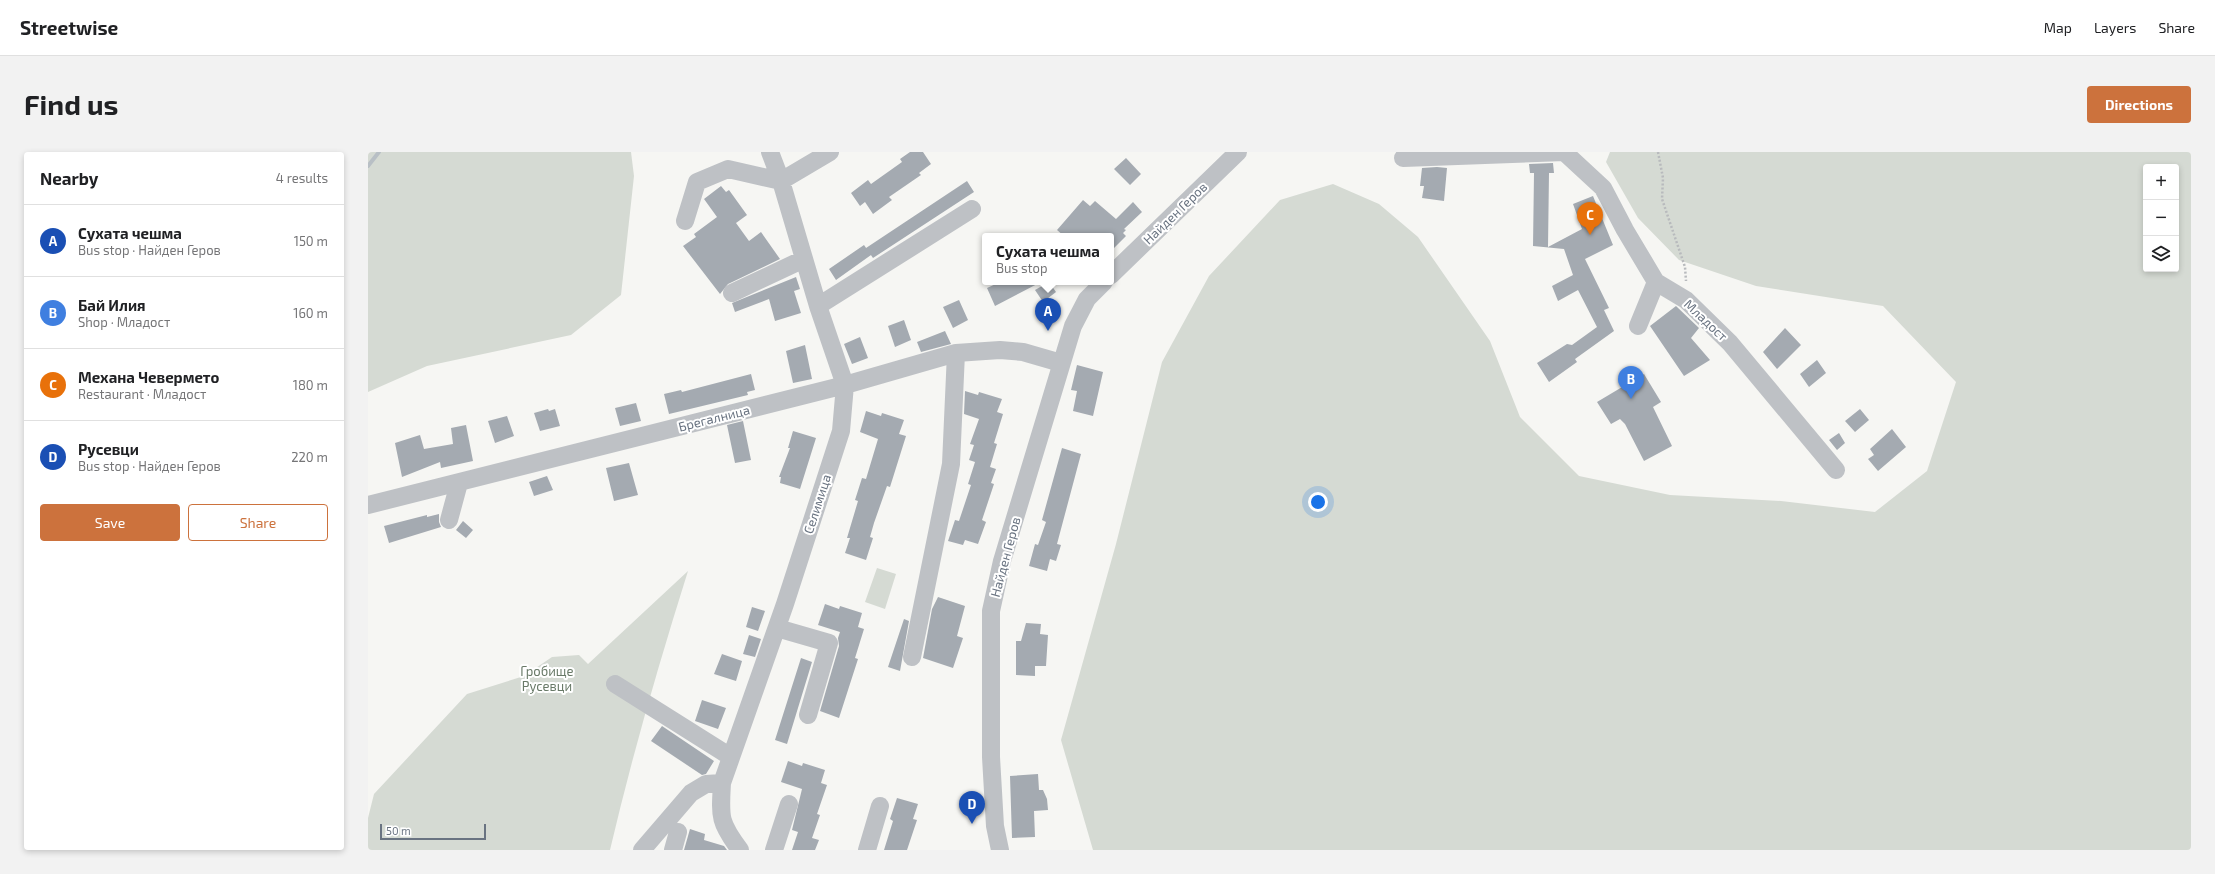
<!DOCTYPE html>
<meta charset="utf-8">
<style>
:root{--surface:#fff;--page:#f2f2f2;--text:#202124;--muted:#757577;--line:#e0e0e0;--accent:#cc723d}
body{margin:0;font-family:"Exo 2",sans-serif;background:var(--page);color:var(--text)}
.controls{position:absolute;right:12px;top:12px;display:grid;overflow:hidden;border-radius:4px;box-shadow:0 2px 6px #0003}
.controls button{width:36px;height:36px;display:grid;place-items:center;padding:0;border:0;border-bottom:1px solid var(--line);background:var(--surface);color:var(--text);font:20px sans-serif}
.scale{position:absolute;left:12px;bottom:10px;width:106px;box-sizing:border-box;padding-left:4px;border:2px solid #697381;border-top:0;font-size:11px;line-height:14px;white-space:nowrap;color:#697381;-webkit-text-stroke:3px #fff;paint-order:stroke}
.you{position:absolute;left:950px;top:350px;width:14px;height:14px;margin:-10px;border:3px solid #fff;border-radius:50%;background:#1a73e8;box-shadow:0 0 0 6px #1a73e833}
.badge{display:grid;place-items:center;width:26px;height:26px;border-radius:50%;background:var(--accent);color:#fff;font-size:13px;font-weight:700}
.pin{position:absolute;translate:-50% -33px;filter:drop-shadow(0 1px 2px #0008)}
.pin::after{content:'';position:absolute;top:21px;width:14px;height:12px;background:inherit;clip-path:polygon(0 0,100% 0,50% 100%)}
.popup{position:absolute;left:614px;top:81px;width:132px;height:52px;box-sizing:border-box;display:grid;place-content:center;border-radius:4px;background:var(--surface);filter:drop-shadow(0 1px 3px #0005);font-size:13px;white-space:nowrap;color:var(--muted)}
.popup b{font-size:15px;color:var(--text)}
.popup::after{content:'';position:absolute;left:50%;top:100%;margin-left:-8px;border:8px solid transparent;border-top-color:var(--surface)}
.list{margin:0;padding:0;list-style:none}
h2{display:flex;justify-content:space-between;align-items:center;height:52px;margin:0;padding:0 16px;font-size:17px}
h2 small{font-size:13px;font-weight:400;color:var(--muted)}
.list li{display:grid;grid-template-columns:26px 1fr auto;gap:12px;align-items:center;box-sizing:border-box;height:72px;padding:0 16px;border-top:1px solid var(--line)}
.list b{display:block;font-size:15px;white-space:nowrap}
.list p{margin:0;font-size:13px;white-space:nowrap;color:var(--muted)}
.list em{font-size:13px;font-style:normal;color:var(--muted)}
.actions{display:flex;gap:8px;padding:12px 16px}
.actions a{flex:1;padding:9px 0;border:1px solid var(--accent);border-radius:4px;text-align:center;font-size:14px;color:var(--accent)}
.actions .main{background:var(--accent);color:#fff}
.icon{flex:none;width:22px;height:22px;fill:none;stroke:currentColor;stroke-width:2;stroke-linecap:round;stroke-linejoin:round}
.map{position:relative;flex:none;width:1823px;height:698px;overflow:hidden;border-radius:4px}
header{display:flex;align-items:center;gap:24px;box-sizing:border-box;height:56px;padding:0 20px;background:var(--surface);border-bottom:1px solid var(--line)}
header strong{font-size:19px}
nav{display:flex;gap:22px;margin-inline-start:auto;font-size:14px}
.intro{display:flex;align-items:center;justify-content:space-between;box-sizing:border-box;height:96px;padding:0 24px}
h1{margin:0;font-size:28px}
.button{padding:10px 18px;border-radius:4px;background:var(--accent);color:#fff;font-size:14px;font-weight:700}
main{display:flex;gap:24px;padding:0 24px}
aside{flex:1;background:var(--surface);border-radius:4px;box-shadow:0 2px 6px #0003}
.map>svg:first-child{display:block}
.green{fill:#d5dad3;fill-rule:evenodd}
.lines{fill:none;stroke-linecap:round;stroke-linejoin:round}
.stream{stroke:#b8bfc5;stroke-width:4}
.building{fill:#a4aab1}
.path{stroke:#b8babd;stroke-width:2.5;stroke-dasharray:2 2;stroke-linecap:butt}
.minor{stroke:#bec1c5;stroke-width:18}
.labels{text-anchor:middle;stroke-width:4;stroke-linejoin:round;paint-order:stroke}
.street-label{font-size:13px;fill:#697381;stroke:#fff}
.park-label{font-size:13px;fill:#687967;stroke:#fff}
</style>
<header>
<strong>Streetwise</strong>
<nav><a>Map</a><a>Layers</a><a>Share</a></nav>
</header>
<div class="intro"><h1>Find us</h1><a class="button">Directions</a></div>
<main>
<aside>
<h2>Nearby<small>4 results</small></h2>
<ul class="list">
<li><span class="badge" style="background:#1a4fb4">A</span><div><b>Сухата чешма</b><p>Bus stop · Найден Геров</p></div><em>150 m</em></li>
<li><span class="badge" style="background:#3f7fe0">B</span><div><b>Бай Илия</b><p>Shop · Младост</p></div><em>160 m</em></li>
<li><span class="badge" style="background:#e8710a">C</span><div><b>Механа Чевермето</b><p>Restaurant · Младост</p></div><em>180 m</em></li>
<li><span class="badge" style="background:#1a4fb4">D</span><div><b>Русевци</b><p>Bus stop · Найден Геров</p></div><em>220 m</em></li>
</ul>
<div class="actions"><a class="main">Save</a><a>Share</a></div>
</aside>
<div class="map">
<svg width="1823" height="698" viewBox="0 0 1823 698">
<rect width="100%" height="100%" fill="#f6f6f3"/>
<path class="green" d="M0 0H263L266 24 253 143 203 183 59 214 0 240Z
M1242 0H1823V698H725L693 588 748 392 794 210 841 124 912 48 965 32 1011 52 1050 85 1122 189 1152 265 1211 324 1302 343 1413 349 1507 360 1559 319 1588 230 1515 154 1388 134 1311 108 1270 66 1238 10ZM1778 15H1808V117H1778Z
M509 416 528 422 517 457 497 450Z
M320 419C291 511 264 604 242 698H0V666L6 642 99 542 156 524 184 505 211 503 220 512Z"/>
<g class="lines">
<path class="stream" d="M0 14 11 0"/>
</g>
<path class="building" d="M542 0H555L563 12 551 21 553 23 521 45 524 48 505 62 497 50 492 54 483 41 500 28 503 32 534 10 532 7Z
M758 6 773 22 762 33 746 17Z
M1185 11 1186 21H1181L1180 95 1214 77 1205 52 1225 44 1245 93 1217 107 1241 156 1236 158 1246 179 1207 207 1209 210 1181 230 1169 211 1199 192 1204 193 1229 175 1210 138 1190 149 1184 134 1205 123 1196 97 1165 94 1166 21H1162L1161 12Z
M1069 15 1079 16 1076 49 1054 46 1056 34H1052L1054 16Z
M599 29 606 40 505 106 498 96Z
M353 34 358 40 361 38 379 63 368 71 381 89 393 80 412 107 360 132 352 142 315 94 328 85 326 82 349 65 336 47Z
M715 48 722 54 727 49 748 67 765 50 774 60 756 77 758 78 755 81 758 84 743 99V84H696L689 78Z
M496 93 503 103 468 128 461 117Z
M428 125 432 137 426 139 433 161 407 169 401 147 367 160 364 151Z
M632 130H673L627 154 619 136Z
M681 130 688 140 675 150 667 138Z
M591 148 600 168 585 176 575 155Z
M1308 154 1331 176 1323 186 1342 208 1316 224 1282 174Z
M536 168 543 188 527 195 520 174Z
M1417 176 1433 193 1409 217 1395 200Z
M577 179 583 192 553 200 549 190Z
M492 185 500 206 484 212 476 192Z
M437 193 444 227 425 231 418 199Z
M1449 208 1458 221 1441 235 1432 222Z
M709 213 735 220 725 264 705 259 709 239 703 238Z
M383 222 387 238 379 240 380 243 301 262 296 242 313 238 314 240Z
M1276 222 1293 250 1285 255 1304 294 1276 309 1257 272 1252 267 1243 272 1229 250Z
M597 239 610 243 611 240 634 247 629 260 635 262 626 291 629 292 622 315 628 317 623 331 626 332 614 368 618 370 610 392 597 388 595 393 580 389 587 368 591 369 603 333 600 332 607 310 601 308 606 293 602 292 611 267 596 262Z
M268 251 273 269 252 274 247 256Z
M180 257 181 259 187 257 192 274 172 279 166 261Z
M1492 257 1501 268 1487 280 1477 269Z
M498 259 513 264 514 261 536 268 531 282 538 284 522 335 519 334 506 371 502 385 505 386 498 408 477 401 482 386H479L490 349 487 348 494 326 498 327 510 287 492 280Z
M139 264 146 284 127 291 120 269Z
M375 269 383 308 367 311 359 273Z
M98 273 105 309 73 316 72 310 34 325 27 291 52 283 56 297 85 292 83 276Z
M1524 277 1538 295 1510 319 1500 307 1506 303 1502 297Z
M425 279 448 286 432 337 412 331 413 325H411L422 296H420Z
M1471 281 1477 291 1469 298 1461 288Z
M694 296 713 302 689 392 693 393 688 409 682 407 679 419 661 414 667 392 670 393 678 370 674 368Z
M261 311 270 343 246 349 238 316Z
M179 324 185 338 166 344 161 330Z
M71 362V370L73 375 21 391 16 374 59 363V365Z
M95 369 105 378 98 386 88 378Z
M570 445 597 454 589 484 595 486 585 516 555 506 564 457Z
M457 452 471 457 472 454 494 461 490 475 496 477 487 506 490 507 471 566 452 559 471 494 470 486 472 480 450 473Z
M384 455 397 459 390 479 378 475Z
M536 467 541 469 532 519 520 515Z
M658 471 673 472 672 482 680 483 678 514H667V524L648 523V489H653Z
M381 483 393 487 387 505 375 502Z
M354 502 374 509 368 529 346 522Z
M433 506 444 510 419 592 407 588Z
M334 548 358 556 350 577 327 569Z
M294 574 346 609 338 622 334 623 283 589Z
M420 609 434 614 435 611 457 618 453 631 459 633 449 662 452 663 444 686 451 688 447 698H424L430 680 424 678 434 637 413 630Z
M670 622 671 638H675L679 647 680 658 666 659 667 685 644 686 642 624Z
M529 646 550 652 545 667 549 668 539 698H516L525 669 522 667Z
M322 677 337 682 336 688 356 694 359 698H316Z"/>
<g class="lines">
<path class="path" d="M1290 0 1295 26 1294 47 1317 115 1318 129"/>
<path class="minor" d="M1196 0 1235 36 1257 78 1288 130 1318 148 1362 191 1468 318
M1035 6 1196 0
M317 69 329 30 360 17 413 29 462 0
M743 123 870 0
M364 141 436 107
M450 154 604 57
M1270 174 1288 130
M0 353 477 233 588 201 632 198 655 200 693 211
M81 368 91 331
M409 476 461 491 440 563
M544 505 583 312 588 201
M247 532 363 605
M274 698 323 641 338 632 354 631
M305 698 310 680
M372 698C351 670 352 665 354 631L417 452 473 279 477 233 450 154 413 29 402 0
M406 698 421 652
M499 698 512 654
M632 698 627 674 623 605V459L634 409 705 174 719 147 736 130"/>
</g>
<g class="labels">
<g class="street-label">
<text transform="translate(807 61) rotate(-44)" y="5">Найден Геров</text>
<text transform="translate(1338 168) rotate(43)" y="5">Младост</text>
<text transform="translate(346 266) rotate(-14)" y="5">Брегалница</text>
<text transform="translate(449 352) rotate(-72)" y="5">Селимица</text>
<text transform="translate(637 405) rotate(-75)" y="5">Найден Геров</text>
</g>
<g class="park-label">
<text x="179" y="524">Гробище<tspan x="179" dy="15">Русевци</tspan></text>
</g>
</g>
</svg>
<div class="controls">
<button>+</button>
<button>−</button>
<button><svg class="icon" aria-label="layers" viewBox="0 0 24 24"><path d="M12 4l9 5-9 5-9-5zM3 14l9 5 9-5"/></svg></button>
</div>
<div class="scale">50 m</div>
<div class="you"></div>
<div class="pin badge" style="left:680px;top:179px;background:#1a4fb4">A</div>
<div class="popup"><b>Сухата чешма</b>Bus stop</div>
<div class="pin badge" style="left:1263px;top:247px;background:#3f7fe0">B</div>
<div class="pin badge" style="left:1222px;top:83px;background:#e8710a">C</div>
<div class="pin badge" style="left:604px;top:672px;background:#1a4fb4">D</div>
</div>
</main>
